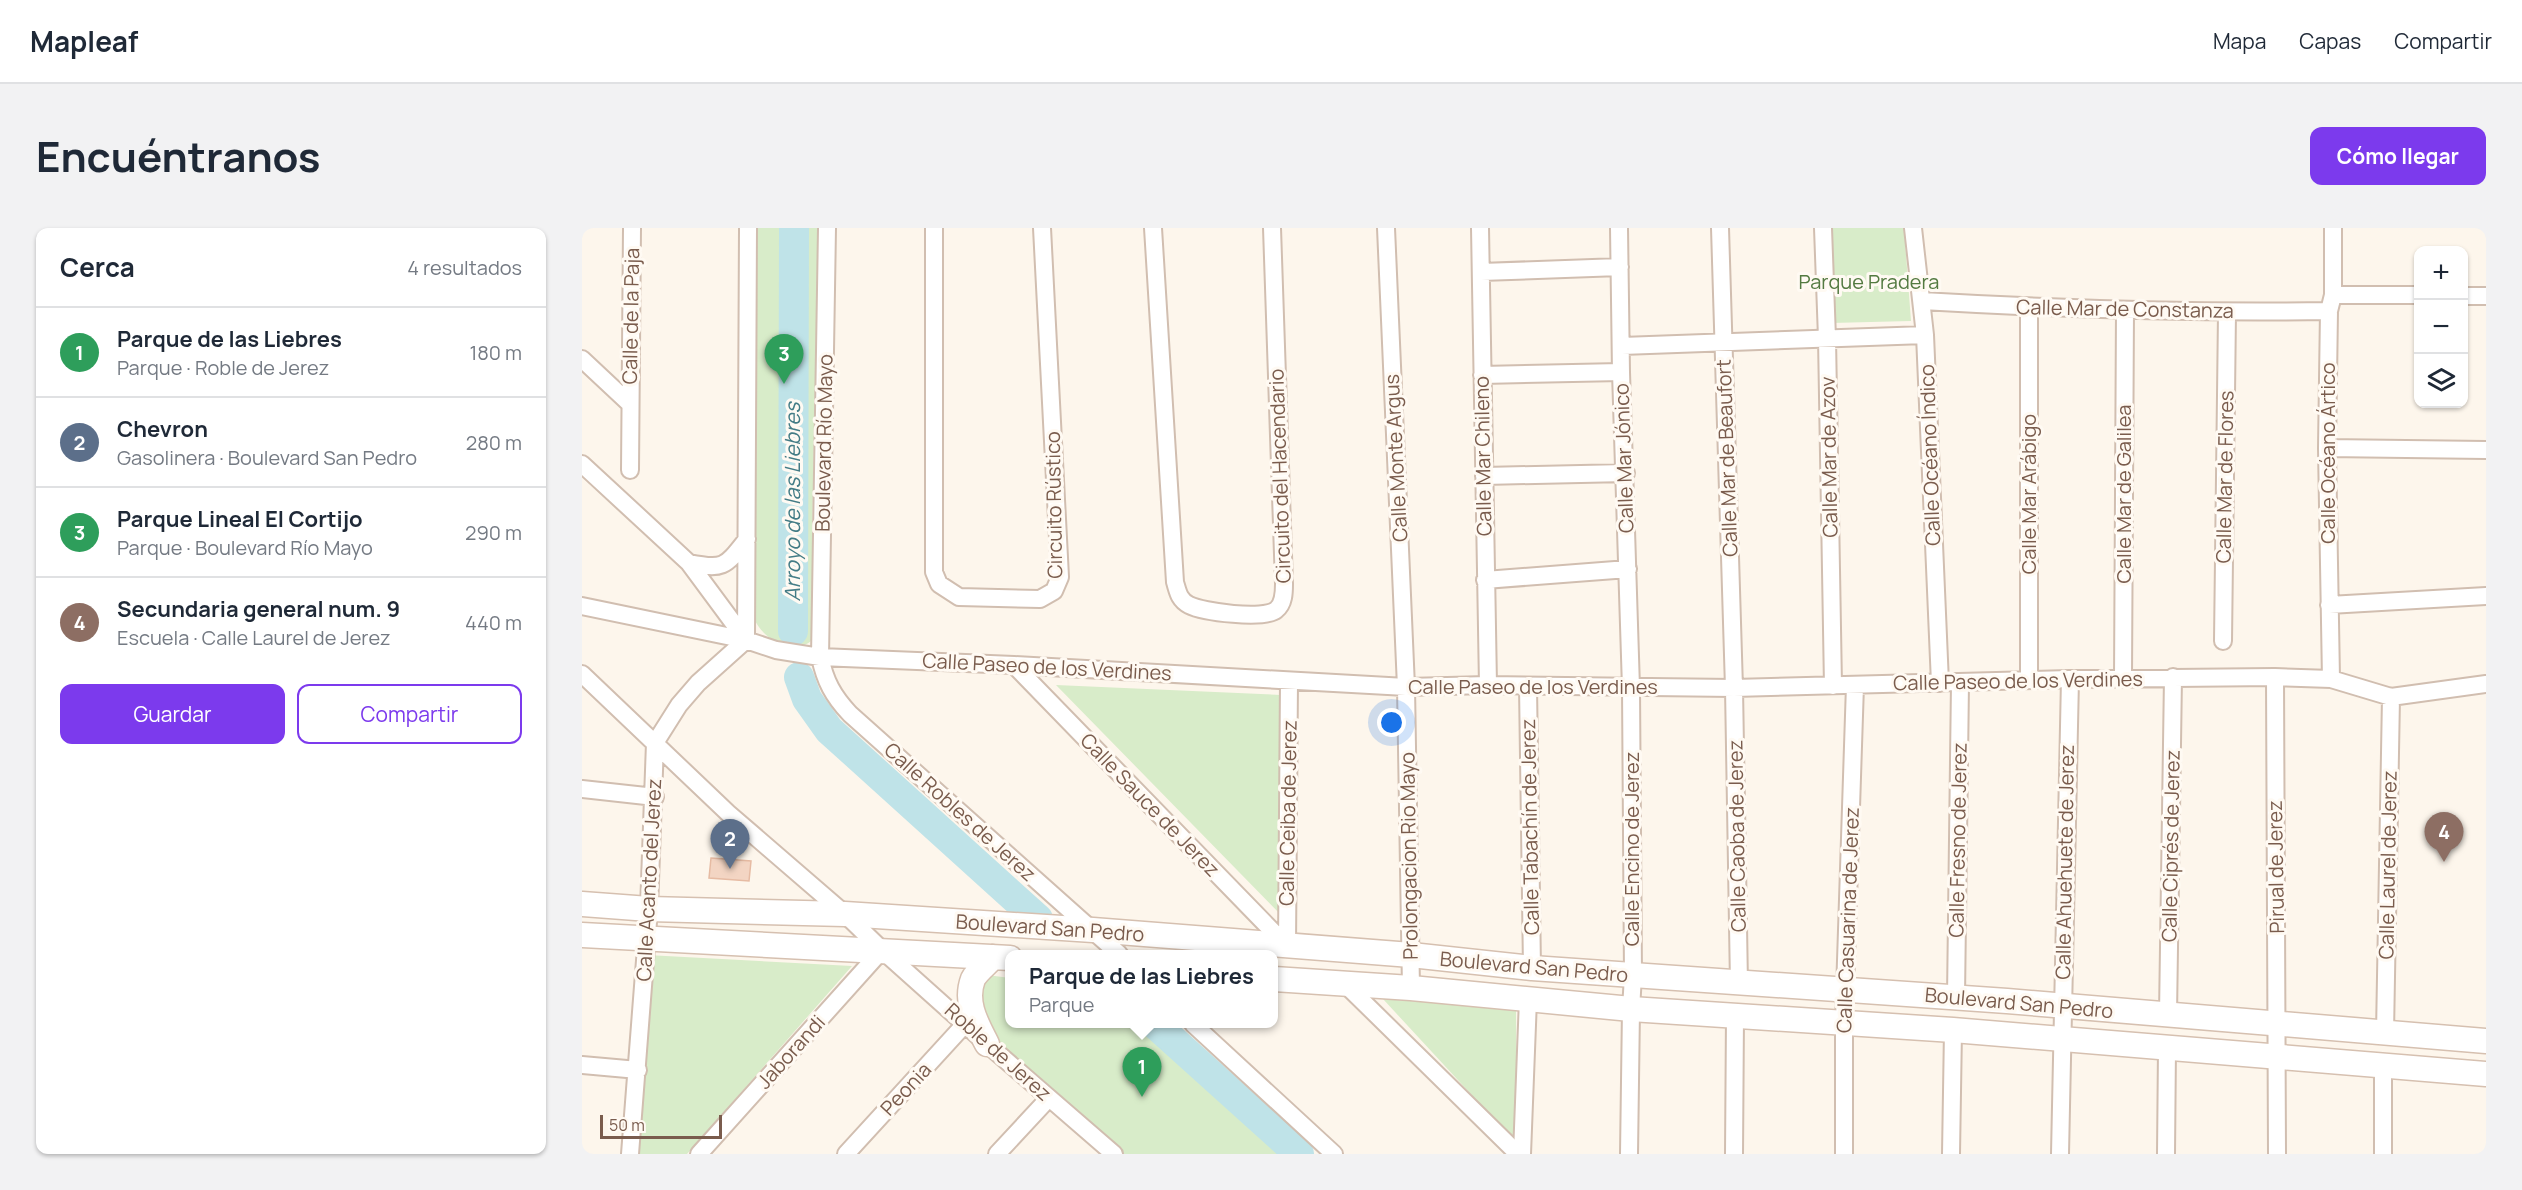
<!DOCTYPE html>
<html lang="es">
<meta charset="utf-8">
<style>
:root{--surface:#fff;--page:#f2f2f3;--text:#1f2937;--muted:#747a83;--line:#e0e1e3;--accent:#7c3aed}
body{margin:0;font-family:Manrope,sans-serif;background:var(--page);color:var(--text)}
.controls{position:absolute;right:18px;top:18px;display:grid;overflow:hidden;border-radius:12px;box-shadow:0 2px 4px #0004}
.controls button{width:54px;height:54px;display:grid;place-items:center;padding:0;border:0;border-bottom:2px solid var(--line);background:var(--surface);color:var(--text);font:30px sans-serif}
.scale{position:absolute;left:18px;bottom:15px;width:122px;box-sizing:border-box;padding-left:6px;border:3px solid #7a5c4d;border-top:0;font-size:16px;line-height:21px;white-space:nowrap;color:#7a5c4d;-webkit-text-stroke:4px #fffaf3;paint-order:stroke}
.you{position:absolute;left:810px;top:495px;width:21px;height:21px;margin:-15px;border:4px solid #fff;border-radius:50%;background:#1a73e8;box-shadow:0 0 0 9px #1a73e833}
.badge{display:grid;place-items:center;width:39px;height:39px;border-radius:50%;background:var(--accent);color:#fff;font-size:20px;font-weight:700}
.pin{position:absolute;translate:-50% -50px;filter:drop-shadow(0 2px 3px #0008)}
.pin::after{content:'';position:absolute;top:32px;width:21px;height:18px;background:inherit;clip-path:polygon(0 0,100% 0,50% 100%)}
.popup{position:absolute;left:423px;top:722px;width:273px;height:78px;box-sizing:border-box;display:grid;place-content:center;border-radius:12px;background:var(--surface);filter:drop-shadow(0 2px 4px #0005);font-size:20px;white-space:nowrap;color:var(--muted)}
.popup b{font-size:22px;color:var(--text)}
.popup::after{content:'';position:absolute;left:50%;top:100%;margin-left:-12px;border:12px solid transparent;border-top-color:var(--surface)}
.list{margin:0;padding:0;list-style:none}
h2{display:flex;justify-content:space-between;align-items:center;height:78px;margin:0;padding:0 24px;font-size:26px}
h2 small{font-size:20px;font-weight:400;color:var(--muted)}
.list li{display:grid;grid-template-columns:39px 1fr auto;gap:18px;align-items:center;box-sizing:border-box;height:90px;padding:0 24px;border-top:2px solid var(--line)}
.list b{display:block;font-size:22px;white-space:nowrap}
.list p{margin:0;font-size:20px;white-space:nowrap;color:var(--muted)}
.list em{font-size:20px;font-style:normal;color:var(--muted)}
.actions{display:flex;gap:12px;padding:18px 24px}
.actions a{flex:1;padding:14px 0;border:2px solid var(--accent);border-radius:12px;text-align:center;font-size:21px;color:var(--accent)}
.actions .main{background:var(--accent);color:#fff}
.icon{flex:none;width:33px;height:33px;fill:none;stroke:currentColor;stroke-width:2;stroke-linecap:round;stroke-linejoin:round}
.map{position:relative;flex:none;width:1904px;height:926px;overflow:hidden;border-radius:12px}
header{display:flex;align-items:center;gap:36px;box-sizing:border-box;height:84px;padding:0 30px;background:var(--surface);border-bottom:2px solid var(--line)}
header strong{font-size:28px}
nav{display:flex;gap:33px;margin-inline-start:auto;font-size:21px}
.intro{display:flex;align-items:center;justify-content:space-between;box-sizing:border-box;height:144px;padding:0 36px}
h1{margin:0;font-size:42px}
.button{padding:15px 27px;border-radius:12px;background:var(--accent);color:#fff;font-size:21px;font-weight:700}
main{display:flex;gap:36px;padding:0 36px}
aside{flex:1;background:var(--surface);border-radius:12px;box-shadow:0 2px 4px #0004}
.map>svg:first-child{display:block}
.green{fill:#d8ecc9}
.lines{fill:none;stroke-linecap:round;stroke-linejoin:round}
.river{stroke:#bfe3e8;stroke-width:30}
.building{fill:#f3d5c3;stroke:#e6bba3;stroke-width:1.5}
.street-casing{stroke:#d1beb0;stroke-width:20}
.secondary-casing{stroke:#d6c0b0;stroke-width:27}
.street{stroke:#fff;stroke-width:16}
.secondary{stroke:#fff;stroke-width:24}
.labels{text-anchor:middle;stroke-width:6;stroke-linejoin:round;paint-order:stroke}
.park-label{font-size:20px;fill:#537a41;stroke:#fffaf3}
.street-label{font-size:20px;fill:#7a5c4d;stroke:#fffaf3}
.water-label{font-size:21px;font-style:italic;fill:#437c86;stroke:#fffaf3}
</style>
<header>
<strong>Mapleaf</strong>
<nav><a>Mapa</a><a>Capas</a><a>Compartir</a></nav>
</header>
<div class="intro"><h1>Encuéntranos</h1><a class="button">Cómo llegar</a></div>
<main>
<aside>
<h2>Cerca<small>4 resultados</small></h2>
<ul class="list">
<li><span class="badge" style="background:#2e9e5b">1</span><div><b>Parque de las Liebres</b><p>Parque · Roble de Jerez</p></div><em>180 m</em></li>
<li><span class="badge" style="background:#5c6f8a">2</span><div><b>Chevron</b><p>Gasolinera · Boulevard San Pedro</p></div><em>280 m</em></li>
<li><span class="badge" style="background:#2e9e5b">3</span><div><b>Parque Lineal El Cortijo</b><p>Parque · Boulevard Río Mayo</p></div><em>290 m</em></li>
<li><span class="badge" style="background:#8d6e63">4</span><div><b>Secundaria general num. 9</b><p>Escuela · Calle Laurel de Jerez</p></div><em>440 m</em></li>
</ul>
<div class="actions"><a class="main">Guardar</a><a>Compartir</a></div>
</aside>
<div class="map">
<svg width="1904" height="926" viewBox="0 0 1904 926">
<rect width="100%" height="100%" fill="#fdf6ec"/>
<path class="green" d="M173 0H236L230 313 233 409C215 431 180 412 172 390Z
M1247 0H1322L1329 93 1249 95Z
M474 457 699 467 700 688Z
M65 727 270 738 105 926H50Z
M405 747 428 750V796H562L707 926H538L412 813 396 765Z
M801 771 934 781 935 916Z"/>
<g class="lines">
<path class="river" d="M211 403 212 0
M217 449 225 471 247 502 456 691
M573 796 717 926"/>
</g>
<path class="building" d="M129 630 169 633 167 653 127 650Z"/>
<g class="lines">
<g class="street-casing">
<path id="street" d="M245 0 238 429C243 453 251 468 268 486L537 726
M352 0V344L357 356 377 369 458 371 472 363 478 349 460 0
M571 0 593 354C596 364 597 372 607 377 621 384 682 392 694 382 702 376 702 364 702 356L690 0
M804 0 824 459 829 760
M898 0 906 457
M1037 0 1039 144 1049 460 1051 748 1049 781 1047 926
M1138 0 1152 460 1157 756
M1241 0 1245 110 1251 458
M1331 0 1343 107 1358 455
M899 44 1038 39
M1751 67H1836
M1882 68H1904
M1340 73C1476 81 1611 85 1747 83
M1040 118 1343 107
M0 131 48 176
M900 147 1039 144
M1745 220 1904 222
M0 236 107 335 164 412
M48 242 50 0
M902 248 1044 245
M107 335C142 342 143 339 165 311
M903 352 1046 341
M1747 377 1904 368
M0 378 164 412 194 422 238 429 432 437 824 459 906 457 1152 460 1488 451 1693 449 1749 451 1809 469 1904 456
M164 412 166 0
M1641 413 1645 85
M432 437 705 718
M0 446 146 585 263 686 300 722 405 816 532 926
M1693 449 1695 926
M1541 450 1543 82
M1749 451 1745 220 1747 83 1751 67V0
M1447 452V80
M946 458 950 740
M0 561 73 569
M705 718 707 453
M763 756 936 926
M1374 769 1378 455
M1586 787 1591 449
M611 796 752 926
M1803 805 1809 469
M0 837 56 842
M48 926 67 681 73 515 97 477 116 455 164 412
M117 926 300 722
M264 926 383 796
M415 926 467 870
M940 926 946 771
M1152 926 1153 788
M1262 926V794L1273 457
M1369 926 1371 802
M1478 926 1488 451
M1584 926 1585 820
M1801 926V838"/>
</g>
<g class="secondary-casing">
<path id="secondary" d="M0 676 67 681 263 686 511 702 829 727 950 740 1425 773 1904 813
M0 707 428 730
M692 751 829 760 1049 781 1371 802 1904 846
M405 816C395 796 382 775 391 751 395 743 405 736 411 729"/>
</g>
<use href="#street" class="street"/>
<use href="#secondary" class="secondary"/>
</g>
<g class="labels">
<g class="park-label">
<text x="1287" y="61">Parque Pradera</text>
</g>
<g class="street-label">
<text transform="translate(1543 81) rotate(1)" y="7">Calle Mar de Constanza</text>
<text transform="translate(49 88) rotate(-89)" y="7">Calle de la Paja</text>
<text transform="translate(242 215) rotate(-89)" y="7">Boulevard Río Mayo</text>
<text transform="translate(1746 225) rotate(-90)" y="7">Calle Océano Ártico</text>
<text transform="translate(1348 227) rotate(-92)" y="7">Calle Océano Índico</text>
<text transform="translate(901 228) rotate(-91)" y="7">Calle Mar Chileno</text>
<text transform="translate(1247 229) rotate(-91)" y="7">Calle Mar de Azov</text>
<text transform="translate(814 230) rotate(-93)" y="7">Calle Monte Argus</text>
<text transform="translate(1042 230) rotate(-92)" y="7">Calle Mar Jónico</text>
<text transform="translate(1145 230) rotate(-92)" y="7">Calle Mar de Beaufort</text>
<text transform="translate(698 248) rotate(-92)" y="7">Circuito del Hacendario</text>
<text transform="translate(1643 249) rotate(-89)" y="7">Calle Mar de Flores</text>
<text transform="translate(1447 266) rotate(-90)" y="7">Calle Mar Arábigo</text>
<text transform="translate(1542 266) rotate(-90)" y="7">Calle Mar de Galilea</text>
<text transform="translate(472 277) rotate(-91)" y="7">Circuito Rústico</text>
<text transform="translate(465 439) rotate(3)" y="7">Calle Paseo de los Verdines</text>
<text transform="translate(1436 453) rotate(-1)" y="7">Calle Paseo de los Verdines</text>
<text x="951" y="466">Calle Paseo de los Verdines</text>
<text transform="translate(568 577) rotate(46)" y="7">Calle Sauce de Jerez</text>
<text transform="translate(378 584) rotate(42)" y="7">Calle Robles de Jerez</text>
<text transform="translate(706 585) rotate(-89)" y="7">Calle Ceiba de Jerez</text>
<text transform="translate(948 599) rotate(-91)" y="7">Calle Tabachín de Jerez</text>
<text transform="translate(1155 608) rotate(-91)" y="7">Calle Caoba de Jerez</text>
<text transform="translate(1376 612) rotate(-89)" y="7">Calle Fresno de Jerez</text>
<text transform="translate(1589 618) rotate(-89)" y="7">Calle Ciprés de Jerez</text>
<text transform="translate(1050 621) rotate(-90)" y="7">Calle Encino de Jerez</text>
<text transform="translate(827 628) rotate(-91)" y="7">Prolongacion Rio Mayo</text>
<text transform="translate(1483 634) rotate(-89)" y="7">Calle Ahuehuete de Jerez</text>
<text transform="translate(1806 637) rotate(-89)" y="7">Calle Laurel de Jerez</text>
<text transform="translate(1694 639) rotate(-91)" y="7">Pirual de Jerez</text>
<text transform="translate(67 652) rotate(-87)" y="7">Calle Acanto del Jerez</text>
<text transform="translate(1266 692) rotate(-88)" y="7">Calle Casuarina de Jerez</text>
<text transform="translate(468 700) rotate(4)" y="7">Boulevard San Pedro</text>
<text transform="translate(952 739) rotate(5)" y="7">Boulevard San Pedro</text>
<text transform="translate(1437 775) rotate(5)" y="7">Boulevard San Pedro</text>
<text transform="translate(209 824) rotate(-48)" y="7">Jaborandi</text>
<text transform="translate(416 824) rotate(42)" y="7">Roble de Jerez</text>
<text transform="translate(324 861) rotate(-47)" y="7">Peonia</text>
</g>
<g class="water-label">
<text transform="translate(211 274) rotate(-90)" y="7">Arroyo de las Liebres</text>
</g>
</g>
</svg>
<div class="controls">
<button>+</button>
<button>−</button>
<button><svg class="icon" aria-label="layers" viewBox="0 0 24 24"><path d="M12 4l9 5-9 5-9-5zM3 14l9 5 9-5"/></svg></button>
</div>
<div class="scale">50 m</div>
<div class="you"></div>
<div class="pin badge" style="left:560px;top:869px;background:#2e9e5b">1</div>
<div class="popup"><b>Parque de las Liebres</b>Parque</div>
<div class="pin badge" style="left:148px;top:641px;background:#5c6f8a">2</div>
<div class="pin badge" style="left:202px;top:156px;background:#2e9e5b">3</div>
<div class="pin badge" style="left:1862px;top:634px;background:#8d6e63">4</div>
</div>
</main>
